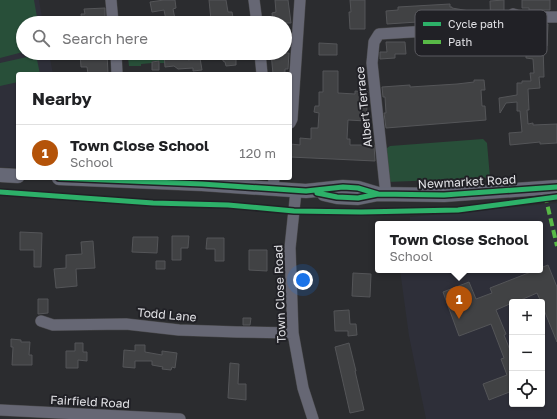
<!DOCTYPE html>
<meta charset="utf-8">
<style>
:root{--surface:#fff;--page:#f6f6f6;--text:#202124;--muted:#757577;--line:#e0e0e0;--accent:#b45309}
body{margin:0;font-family:"Golos Text",sans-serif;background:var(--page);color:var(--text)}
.controls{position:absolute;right:12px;bottom:12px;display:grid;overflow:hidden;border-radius:4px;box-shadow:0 1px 3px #0004}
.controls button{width:36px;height:36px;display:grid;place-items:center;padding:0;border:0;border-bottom:1px solid var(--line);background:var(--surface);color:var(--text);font:20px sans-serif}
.you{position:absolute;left:303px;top:280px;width:14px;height:14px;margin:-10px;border:3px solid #fff;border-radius:50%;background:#1a73e8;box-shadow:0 0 0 6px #1a73e833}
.badge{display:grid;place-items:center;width:26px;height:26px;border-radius:50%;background:var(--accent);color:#fff;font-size:13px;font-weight:700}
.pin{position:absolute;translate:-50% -33px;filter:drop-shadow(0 1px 2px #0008)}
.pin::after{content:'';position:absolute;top:21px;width:14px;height:12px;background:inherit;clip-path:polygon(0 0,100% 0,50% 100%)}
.popup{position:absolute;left:375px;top:221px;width:168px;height:52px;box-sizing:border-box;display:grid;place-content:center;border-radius:4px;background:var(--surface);filter:drop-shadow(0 1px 3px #0005);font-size:13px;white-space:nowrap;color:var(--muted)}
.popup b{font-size:15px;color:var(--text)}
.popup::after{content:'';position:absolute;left:50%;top:100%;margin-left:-8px;border:8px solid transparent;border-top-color:var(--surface)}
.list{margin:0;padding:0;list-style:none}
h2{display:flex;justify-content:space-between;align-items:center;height:52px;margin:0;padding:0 16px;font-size:17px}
h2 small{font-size:13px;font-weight:400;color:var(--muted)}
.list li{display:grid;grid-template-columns:26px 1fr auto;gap:12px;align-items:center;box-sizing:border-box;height:56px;padding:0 16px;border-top:1px solid var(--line)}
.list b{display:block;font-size:15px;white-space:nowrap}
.list p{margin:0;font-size:13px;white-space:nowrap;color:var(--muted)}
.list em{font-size:13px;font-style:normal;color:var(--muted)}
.icon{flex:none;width:22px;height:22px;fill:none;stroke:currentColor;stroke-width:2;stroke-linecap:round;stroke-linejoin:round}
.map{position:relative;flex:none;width:557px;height:419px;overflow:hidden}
.search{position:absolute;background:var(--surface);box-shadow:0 1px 3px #0004;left:16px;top:16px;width:276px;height:44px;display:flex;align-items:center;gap:10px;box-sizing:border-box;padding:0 14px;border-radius:22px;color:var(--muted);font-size:15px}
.panel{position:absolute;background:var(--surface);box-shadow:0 1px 3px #0004;left:16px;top:72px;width:276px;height:108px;border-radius:4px}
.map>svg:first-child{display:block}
.built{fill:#2e2f39;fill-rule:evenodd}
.green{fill:#284f39}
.building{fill:#414244;stroke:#545558}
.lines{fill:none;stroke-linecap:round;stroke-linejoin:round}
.minor-casing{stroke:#49494b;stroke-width:12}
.major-casing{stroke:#49494b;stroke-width:15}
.minor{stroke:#666774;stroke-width:11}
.major{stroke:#666876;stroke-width:14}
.quiet{stroke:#58b947;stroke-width:4;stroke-dasharray:8 4;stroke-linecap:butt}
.cycleway-casing{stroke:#212126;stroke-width:8}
.cycleway{stroke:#2db169;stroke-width:5}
.labels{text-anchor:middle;stroke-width:4;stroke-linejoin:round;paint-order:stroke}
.street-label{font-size:12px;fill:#e2e2e6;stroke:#212126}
.key{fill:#212126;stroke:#5b5b60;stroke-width:1}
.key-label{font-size:11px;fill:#e2e2e6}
</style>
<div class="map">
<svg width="557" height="419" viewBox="0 0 557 419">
<rect width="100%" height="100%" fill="#2b2c2f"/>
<path class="built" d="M0 0H39L43 23H23V53H49L53 74H18V168L0 167Z
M557 203V419H426L409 336 400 270H540V224H410V217ZM512 302H542V404H512Z"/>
<path class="green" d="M0 0H34L38 23H23V52L0 58Z
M128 53H159V55H154L170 63H160V61H152V63L141 64V66H129L128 58 142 56 128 57Z
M36 55 40 74H18V82L0 86V63Z
M483 139 487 143 490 178 387 182 385 152 387 148 390 146Z"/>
<path class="building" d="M164 0H175L176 8 173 9 175 19 166 20 164 10 152 12 150 2Z
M209 0H226L228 12H232L234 23H220V19L211 20Z
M275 0H288L291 23H273L272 13 276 12Z
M350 0H365V29H350L349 12H351Z
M504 0V25L524 24V33L538 32V24H548L547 46H543L544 77H539L540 88 528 89 529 110H527L528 124 533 123V125L557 124V143L540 144V142L510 145 509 133 522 132 520 111H517V102L506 103 500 113 499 98 517 95V83H522V81H531L530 73H534L533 59 526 58V53L533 41H524V38L510 39V43L497 45 495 29H491L490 1Z
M522 0H550V10H529V8H522Z
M450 4V7H452V8L475 12 473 22 448 20 387 24 386 11 398 10V7Z
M105 8V23H82L81 14H85L84 9Z
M440 39V54L424 55V41Z
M386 42H405L406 54H395V58L380 59V52H387Z
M319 43 337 44V55H319Z
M80 53H107L108 74H88L87 67H81Z
M164 53H187L188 60 200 58 202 70 193 71V68L178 69 174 66 165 67Z
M222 53H236V65L226 66 225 62 223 61Z
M271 53H289L288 69H285V72L273 74Z
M159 61V70H152V62Z
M323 71H338V93L355 94V91L368 92 366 121 348 120 347 139H350V145H374L375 161 290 157V144L300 145V138L311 139V128H318L319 113 314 112 315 106H319V92H323Z
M474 80H484L485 90H481L482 106H485L486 120 386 128 384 113H386L385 97H383L382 87 410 85V87L457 84 474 82Z
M20 232 42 233 41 267H34V250H20Z
M172 236H189L188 248H181V260H172Z
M133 237H158L157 253 132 252Z
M207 238H224V261H215V249H206Z
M93 241 95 268 76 269 77 286 56 288 54 269 66 268V255L82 254 81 242Z
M249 250H267V271L249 270Z
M156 261H165V269H156Z
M548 265 557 287V342L542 305V302H541L537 293 516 302H512V303L496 310 506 334 504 335 512 355V391L489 400 483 384 507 375 501 359 504 358 491 324 459 336 443 292 469 282 476 299 492 293 490 288 536 270H540V268Z
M353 273 371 274 370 297 352 296Z
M38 299H48V313L38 314Z
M349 310 350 324H356L357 335 348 336V331H335L334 311Z
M243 318H251L250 325H243Z
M11 339 21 340V342H30L29 355H32V365H12L13 347H11Z
M75 343H83V352H87V361L78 360V368H66V351H75Z
M349 343 356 371H355L364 410 350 413 335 347Z
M135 345H145V352L162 355V351L177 353 175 368 172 367 171 370 162 369 163 367 152 365V361H135V368L123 367 124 350 135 351Z
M230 363 239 364 238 384H246V400L228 398Z"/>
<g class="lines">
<g class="minor-casing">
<path id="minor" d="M111 0 113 23
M254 0 257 23
M513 14 523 17H557
M116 53 117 74
M260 53 262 74
M290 123 292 119 300 0
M273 189 274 178
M296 191 290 248 293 333 303 388 313 419
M386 195 372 63 374 42 379 34 444 30
M41 321 53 325 126 324 179 330 237 332 293 333
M0 410 180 419"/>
</g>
<g class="major-casing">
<path id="major" d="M0 175 18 176
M59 178 202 184 306 191 343 187 358 188 378 194
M324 194 337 197 358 198 378 194 444 195 557 187"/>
</g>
<use href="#minor" class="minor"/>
<use href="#major" class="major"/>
<path class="quiet" d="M545 195 557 246"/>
<g class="cycleway-casing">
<path id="cycleway" d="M59 178 202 184 306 191 343 187 358 188 378 194
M0 192 153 203 228 205 294 211 361 212 458 210 557 197
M317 193 337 197 358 198 378 194 444 195 557 187"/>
</g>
<use href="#cycleway" class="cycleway"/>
</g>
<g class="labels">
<g class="street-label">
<text transform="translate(364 107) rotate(-96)" y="4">Albert Terrace</text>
<text transform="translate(467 182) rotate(-3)" y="4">Newmarket Road</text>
<text transform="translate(280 294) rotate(-92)" y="4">Town Close Road</text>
<text transform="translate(167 315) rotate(5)" y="4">Todd Lane</text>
<text transform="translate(90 402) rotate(3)" y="4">Fairfield Road</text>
</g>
</g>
<rect x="415" y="10" width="132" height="46" rx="6" class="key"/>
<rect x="423" y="22" width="18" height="4" fill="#2db169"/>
<rect x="423" y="40" width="18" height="4" fill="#58b947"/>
<g class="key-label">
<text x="448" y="28">Cycle path</text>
<text x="448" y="46">Path</text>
</g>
</svg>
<div class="controls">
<button>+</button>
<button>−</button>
<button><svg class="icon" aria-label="locate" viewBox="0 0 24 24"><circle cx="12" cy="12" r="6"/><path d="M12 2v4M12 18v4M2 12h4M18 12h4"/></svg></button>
</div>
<div class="you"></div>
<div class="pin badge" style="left:459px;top:319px">1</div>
<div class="popup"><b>Town Close School</b>School</div>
<div class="search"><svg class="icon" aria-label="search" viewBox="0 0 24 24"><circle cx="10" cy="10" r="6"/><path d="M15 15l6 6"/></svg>Search here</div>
<section class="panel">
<h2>Nearby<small></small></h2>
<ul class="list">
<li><span class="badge">1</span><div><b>Town Close School</b><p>School</p></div><em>120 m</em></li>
</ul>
</section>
</div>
